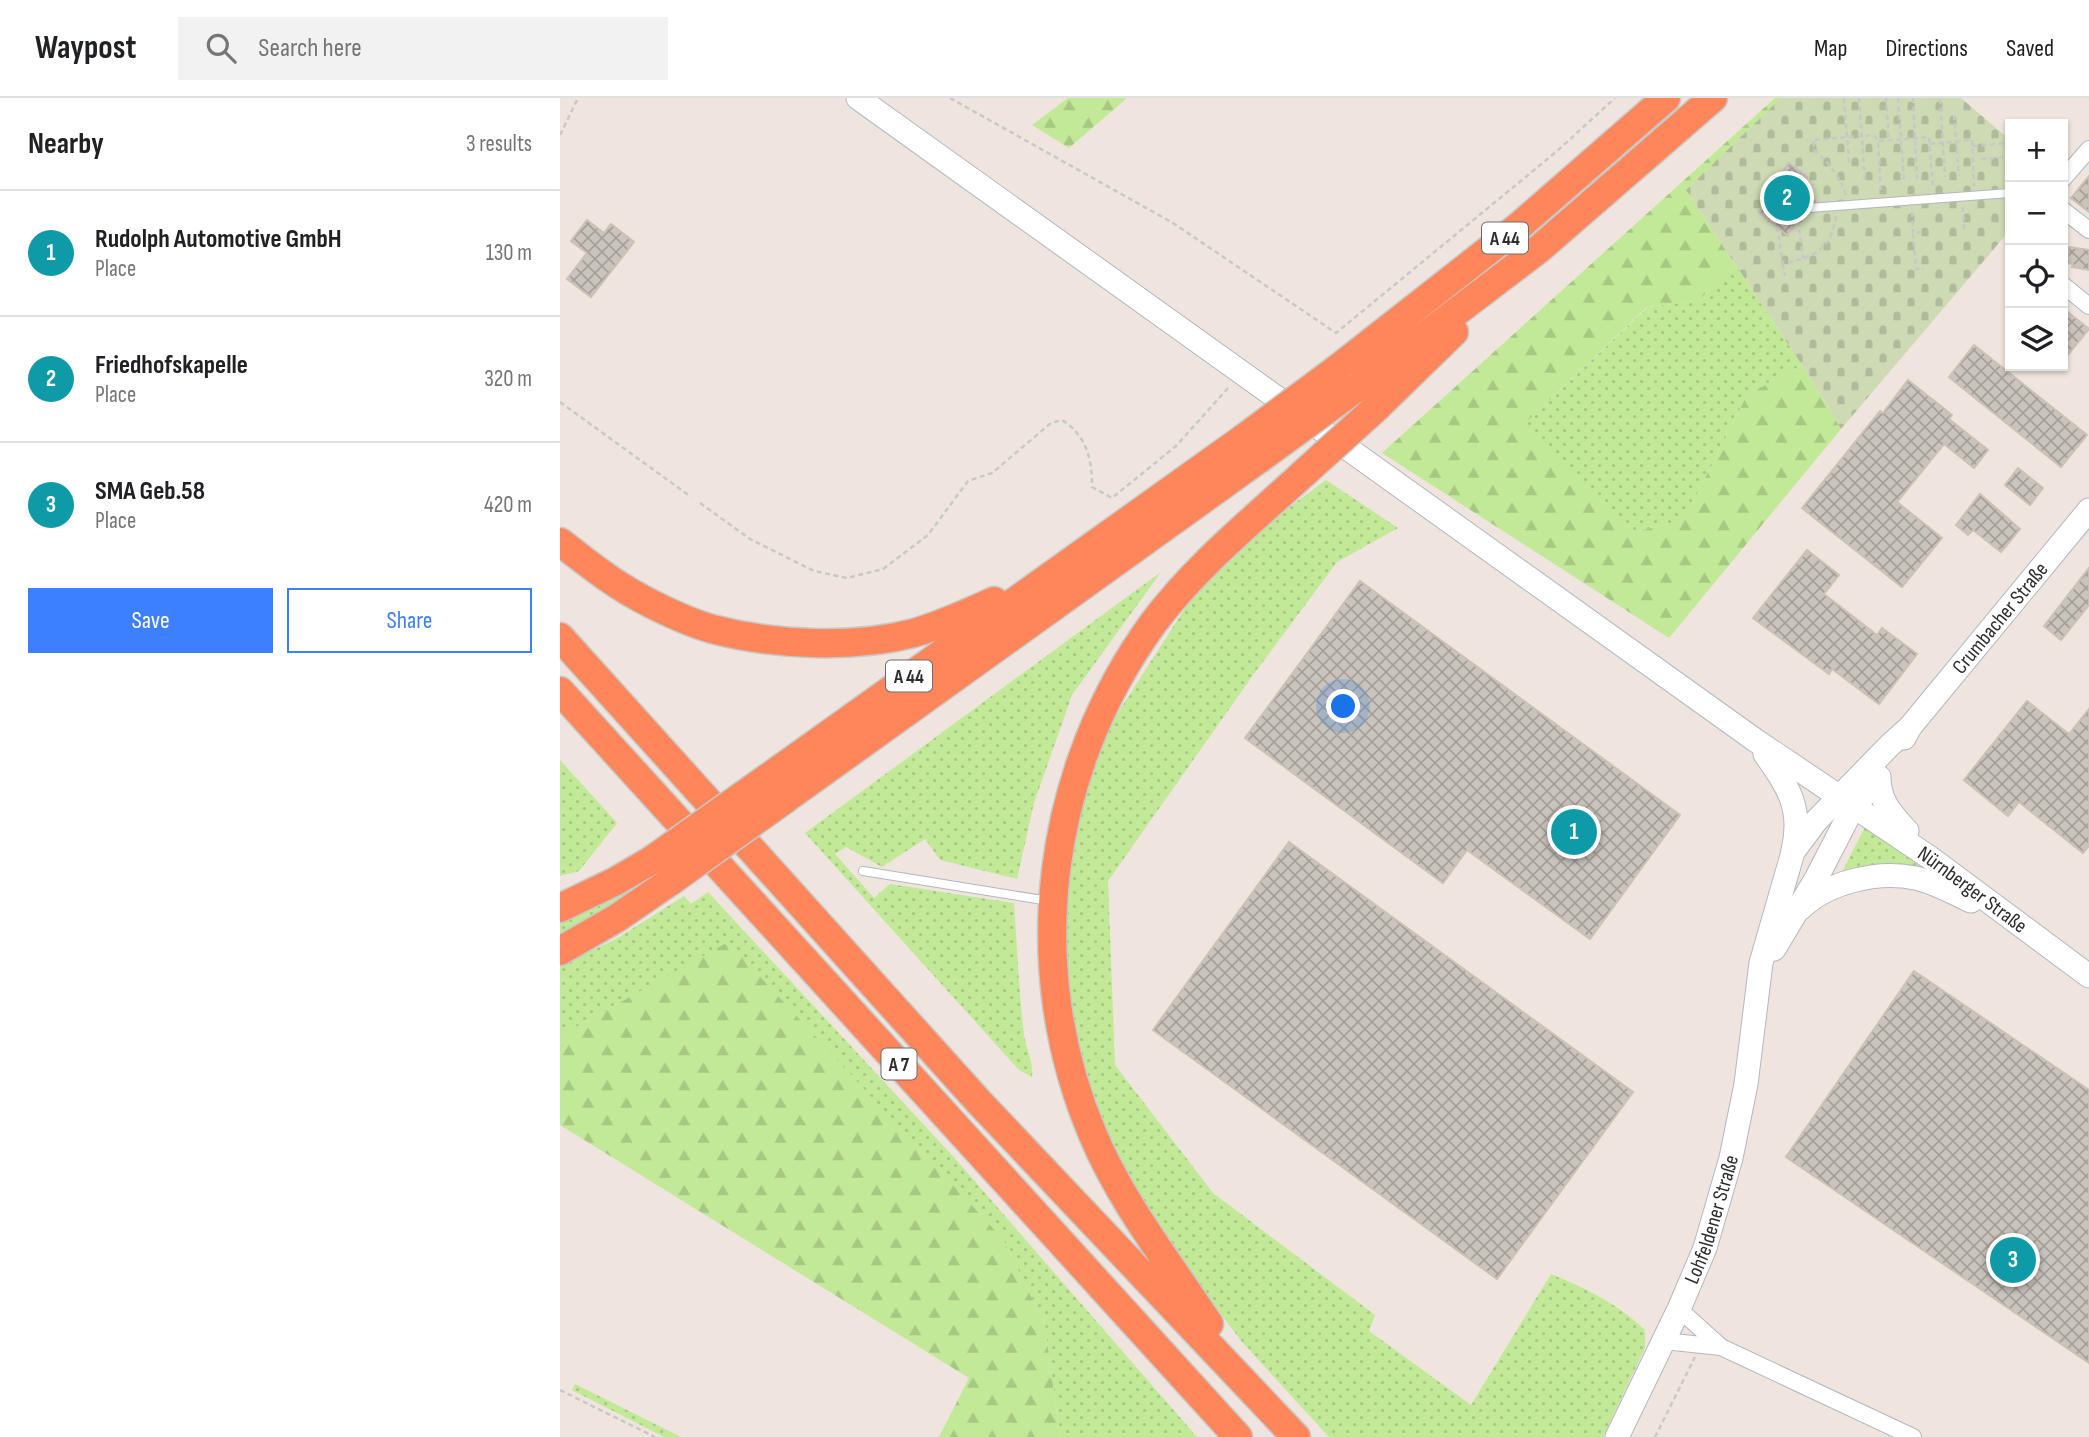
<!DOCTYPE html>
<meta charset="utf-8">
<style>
:root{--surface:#fff;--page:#f2f2f2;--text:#202124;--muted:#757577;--line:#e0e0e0;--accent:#3c80ff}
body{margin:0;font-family:"Sofia Sans Condensed",sans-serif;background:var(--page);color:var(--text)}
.controls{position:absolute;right:21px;top:21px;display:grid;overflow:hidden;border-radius:0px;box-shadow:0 2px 5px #0004}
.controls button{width:63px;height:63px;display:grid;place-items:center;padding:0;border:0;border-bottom:2px solid var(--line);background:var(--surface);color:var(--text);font:35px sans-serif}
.you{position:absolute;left:784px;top:609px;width:24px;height:24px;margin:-18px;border:5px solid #fff;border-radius:50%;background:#1a73e8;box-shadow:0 0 0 10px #1a73e833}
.badge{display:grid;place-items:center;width:46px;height:46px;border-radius:50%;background:var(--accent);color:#fff;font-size:23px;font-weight:700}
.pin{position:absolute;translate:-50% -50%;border:4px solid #fff;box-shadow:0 2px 7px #0006}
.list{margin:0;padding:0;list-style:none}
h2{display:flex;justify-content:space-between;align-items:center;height:91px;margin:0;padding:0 28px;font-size:30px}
h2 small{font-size:23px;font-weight:400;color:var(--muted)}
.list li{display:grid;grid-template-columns:46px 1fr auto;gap:21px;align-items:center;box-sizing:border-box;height:126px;padding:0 28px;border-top:2px solid var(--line)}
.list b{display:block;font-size:26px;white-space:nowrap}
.list p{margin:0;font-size:23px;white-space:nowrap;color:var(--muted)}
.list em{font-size:23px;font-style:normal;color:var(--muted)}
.actions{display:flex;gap:14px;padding:21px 28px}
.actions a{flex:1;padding:16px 0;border:2px solid var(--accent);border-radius:0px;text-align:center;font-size:24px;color:var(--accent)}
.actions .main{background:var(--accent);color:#fff}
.icon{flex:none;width:38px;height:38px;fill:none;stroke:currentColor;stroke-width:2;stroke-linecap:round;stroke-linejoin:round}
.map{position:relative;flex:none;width:1529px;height:1339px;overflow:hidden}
header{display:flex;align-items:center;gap:42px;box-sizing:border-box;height:98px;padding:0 35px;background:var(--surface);border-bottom:2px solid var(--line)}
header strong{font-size:33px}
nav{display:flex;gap:38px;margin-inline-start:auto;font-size:24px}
.search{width:490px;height:63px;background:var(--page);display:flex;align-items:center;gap:18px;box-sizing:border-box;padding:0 24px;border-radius:0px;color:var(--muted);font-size:26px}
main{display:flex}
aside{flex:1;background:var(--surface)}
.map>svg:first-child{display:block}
.grass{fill:url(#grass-dots)}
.forest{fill:url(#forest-firs)}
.cemetery{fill:url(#cemetery-stones)}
.building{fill:url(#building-cross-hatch);stroke:#cbc1b8;stroke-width:2}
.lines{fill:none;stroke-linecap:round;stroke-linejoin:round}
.lane-casing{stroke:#b2b7c1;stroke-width:10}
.street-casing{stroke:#b2b7c1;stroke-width:18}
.secondary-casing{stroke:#b2b7c1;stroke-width:25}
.highway-casing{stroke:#c8c8c8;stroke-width:31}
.path{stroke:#c8c8c8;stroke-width:2.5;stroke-dasharray:5 3.5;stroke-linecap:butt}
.lane{stroke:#fff;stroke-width:8}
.street{stroke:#fff;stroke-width:16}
.secondary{stroke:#fff;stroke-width:23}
.highway{stroke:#ff865a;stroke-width:28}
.highway-bridge-casing{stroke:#c8c8c8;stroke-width:31;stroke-linecap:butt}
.highway-bridge{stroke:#ff865a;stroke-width:28}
.labels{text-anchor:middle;stroke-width:6;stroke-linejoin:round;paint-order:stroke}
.shield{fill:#fff;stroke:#6c6c6c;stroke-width:2}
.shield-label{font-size:19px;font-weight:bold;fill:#2d2d2d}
.street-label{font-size:21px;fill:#2d2d2d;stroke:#fff}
</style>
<header>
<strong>Waypost</strong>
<div class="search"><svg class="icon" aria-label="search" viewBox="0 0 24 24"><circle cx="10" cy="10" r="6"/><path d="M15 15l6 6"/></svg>Search here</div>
<nav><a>Map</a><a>Directions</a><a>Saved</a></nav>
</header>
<main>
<aside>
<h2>Nearby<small>3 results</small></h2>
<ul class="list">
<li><span class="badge" style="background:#0f9aa8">1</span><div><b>Rudolph Automotive GmbH</b><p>Place</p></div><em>130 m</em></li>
<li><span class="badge" style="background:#0f9aa8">2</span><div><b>Friedhofskapelle</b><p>Place</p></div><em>320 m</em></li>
<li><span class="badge" style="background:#0f9aa8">3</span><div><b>SMA Geb.58</b><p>Place</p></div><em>420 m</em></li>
</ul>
<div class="actions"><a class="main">Save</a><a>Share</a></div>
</aside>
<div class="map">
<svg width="1529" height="1339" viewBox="0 0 1529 1339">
<defs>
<pattern id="grass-dots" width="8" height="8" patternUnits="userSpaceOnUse" patternTransform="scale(1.75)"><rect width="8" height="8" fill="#c1e997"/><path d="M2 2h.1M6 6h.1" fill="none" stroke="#a6c882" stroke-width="1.8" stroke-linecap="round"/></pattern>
<pattern id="forest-firs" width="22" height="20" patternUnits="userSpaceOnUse" patternTransform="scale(1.75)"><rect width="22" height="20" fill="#c1e997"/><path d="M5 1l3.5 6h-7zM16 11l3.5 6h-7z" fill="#a6c882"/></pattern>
<pattern id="cemetery-stones" width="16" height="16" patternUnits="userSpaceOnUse" patternTransform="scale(1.75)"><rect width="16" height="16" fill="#cddab4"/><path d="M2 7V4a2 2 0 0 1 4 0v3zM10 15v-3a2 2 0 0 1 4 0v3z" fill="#b0bb9b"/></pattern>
<pattern id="building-cross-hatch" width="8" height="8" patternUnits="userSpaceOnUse" patternTransform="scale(1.75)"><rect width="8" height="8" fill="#cbc4bd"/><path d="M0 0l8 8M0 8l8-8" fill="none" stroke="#a5a09a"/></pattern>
</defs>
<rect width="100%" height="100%" fill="#efe5de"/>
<path class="grass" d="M1175 166 1242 267 1187 297 1124 422 1075 434 960 330 1088 209 1138 203Z
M766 382 838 430 777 464 693 577 548 783 555 967 653 1095 815 1217 809 1233 911 1307 991 1176C1025 1190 1058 1206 1085 1232V1250L1043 1339H769L683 1245 581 1113 530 1013 495 829 510 735 543 638 629 504 707 426Z
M601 474 512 597 474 705 457 781 380 762 365 741 322 769 286 749 275 756 314 800 330 786 454 805C457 849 459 893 464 937 466 951 474 965 472 979L459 972 245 735Z
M0 662 57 725 19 773 0 778Z
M1305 729 1367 773 1284 779 1283 772Z
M100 771 103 774 44 814 0 839V822Z
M148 794 391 1056 637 1339H500L485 1227 443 1141 168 845 0 938V868L56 841 124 798 131 806Z
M15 1286 121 1339H122H104L12 1292Z"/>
<path class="forest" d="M508 0H567L509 50 472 27Z
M1215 0H1221L1126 92 1175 166 1138 203 1087 209 961 329 1075 434 1124 422 1187 297 1242 267 1281 331 1109 540 822 355Z
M168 844 443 1141 485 1227 500 1339H379L409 1280 0 1027V938Z"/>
<path class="cemetery" d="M1221 0H1401L1450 42V132L1281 331 1242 267 1126 92Z"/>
<path class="building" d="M1229 65 1247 79 1235 93 1248 104 1243 108 1245 115 1227 137 1199 114 1216 92 1211 88Z
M1529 78V114L1511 100Z
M27 122 44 135 51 126 74 144 31 199 7 181 27 155 11 143Z
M1509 149 1529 152V172L1512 169 1513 166 1507 165Z
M1503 210 1529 231 1503 263Z
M1414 247 1527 337 1501 369 1389 279Z
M1348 282 1392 317 1389 321 1428 352 1414 370 1384 346 1337 404 1382 440 1342 489 1242 410 1320 313 1323 315Z
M1458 370 1483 390 1470 407 1445 387Z
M1420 396 1460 431 1441 454 1413 432 1408 437 1396 427Z
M1247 452 1279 477 1264 496 1317 537 1322 530 1357 556 1319 606 1272 571 1269 576 1193 520Z
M1529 470V507L1501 542 1484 528Z
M800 483 1120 717 1030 841 907 752 883 785 685 640Z
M1467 603 1509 636 1529 611V748L1523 755 1459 704 1448 718 1404 682Z
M729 744 1073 994 937 1181 593 932Z
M1354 873 1529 992V1265L1226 1059Z"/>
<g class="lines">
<g class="lane-casing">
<path id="lane" d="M1249 110 1450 95
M303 773 489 803"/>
</g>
<g class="street-casing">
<path id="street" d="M1503 81 1529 51
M1503 112 1529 132
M1503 187 1529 208
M1119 1211 1161 1249 1353 1339
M1104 1243 1161 1249"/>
</g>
<g class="secondary-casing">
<g id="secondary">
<path id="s1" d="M298 0 1195 642 1369 759 1529 878"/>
<path id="s2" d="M1344 640 1350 629 1529 412"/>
<path d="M1205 656C1228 689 1243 710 1233 752"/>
<path d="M1319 679C1319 703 1331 715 1347 733"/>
<path d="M1241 810C1268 784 1319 772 1355 780 1375 784 1393 795 1411 803"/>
<path d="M1214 851 1256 781 1288 719 1304 697"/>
<path id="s3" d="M1057 1339 1119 1211 1145 1150 1171 1060 1186 986 1201 865 1233 754 1256 723 1329 648 1350 629"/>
</g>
</g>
<g class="highway-casing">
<path id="highway" d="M777 271 958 129 1106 0
M799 288 979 151 1153 0
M817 309 894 234
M0 444C20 459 39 475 60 488 85 504 124 523 152 531 213 547 293 551 354 535 381 527 408 515 434 503
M0 539 419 1004 736 1339
M0 593 678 1339
M206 681 684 340
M224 702 699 361
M0 810 56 783 92 762
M0 853 57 820 111 783
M649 1226C609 1165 561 1104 533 1037 461 868 486 672 594 524 636 468 693 422 744 375"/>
</g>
<path class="path" d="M390 0 613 125 776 235 996 54 1055 0
M1284 0 1289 65
M1299 0 1305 84
M1326 0 1329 42
M1338 0 1344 81
M1353 0 1357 81
M1380 1 1385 79
M1394 17 1399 78
M0 37 18 0
M1319 43 1369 39 1373 90
M1370 46 1412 42 1414 88
M1413 48 1447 45 1450 81
M1421 61 1449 59
M1286 97C1279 77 1270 66 1254 52L1253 42 1314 37 1318 43 1321 94
M1403 109 1404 131
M1352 114 1353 135
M1238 123 1243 161
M1217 129 1223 166C1253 159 1272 152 1276 117
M1361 134 1353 135 1356 171H1364
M1223 166 1225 178
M0 304 131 399
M140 405 190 441 254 473 287 480 323 471 368 437 408 383 432 375 491 325 502 322C527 338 532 361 532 389L552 400 616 348 669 289
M0 1292 95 1339
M1095 1339 1135 1259"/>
<use href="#lane" class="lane"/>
<use href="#street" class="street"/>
<use href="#secondary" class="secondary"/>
<use href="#highway" class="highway"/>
<g class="highway-bridge-casing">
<path id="highway-bridge" d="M684 340 777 271
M699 361 799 288
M744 375 817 309
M92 762 206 681
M111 783 224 702"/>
</g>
<use href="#highway-bridge" class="highway-bridge"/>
</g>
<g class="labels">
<g class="shield">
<rect x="922" y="124.5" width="46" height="31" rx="5"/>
<rect x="326" y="562.5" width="46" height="31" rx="5"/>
<rect x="321.5" y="950.5" width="35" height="31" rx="5"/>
</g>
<g class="shield-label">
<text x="945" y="147">A 44</text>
<text x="349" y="585">A 44</text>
<text x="339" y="973">A 7</text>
</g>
<g class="street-label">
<text dy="7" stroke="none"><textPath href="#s2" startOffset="154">Crumbacher Straße</textPath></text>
<text dy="7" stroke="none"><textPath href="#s1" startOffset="1367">Nürnberger Straße</textPath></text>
<text dy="7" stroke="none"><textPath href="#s3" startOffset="238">Lohfeldener Straße</textPath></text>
</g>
</g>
</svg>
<div class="controls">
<button>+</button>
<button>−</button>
<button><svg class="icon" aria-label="locate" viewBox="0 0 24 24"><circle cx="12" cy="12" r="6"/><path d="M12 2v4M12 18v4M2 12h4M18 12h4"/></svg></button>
<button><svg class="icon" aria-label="layers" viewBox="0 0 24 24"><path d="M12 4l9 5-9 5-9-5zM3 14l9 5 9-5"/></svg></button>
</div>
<div class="you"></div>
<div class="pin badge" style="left:1014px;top:734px;background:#0f9aa8">1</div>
<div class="pin badge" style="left:1227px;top:100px;background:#0f9aa8">2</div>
<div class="pin badge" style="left:1453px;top:1162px;background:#0f9aa8">3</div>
</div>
</main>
